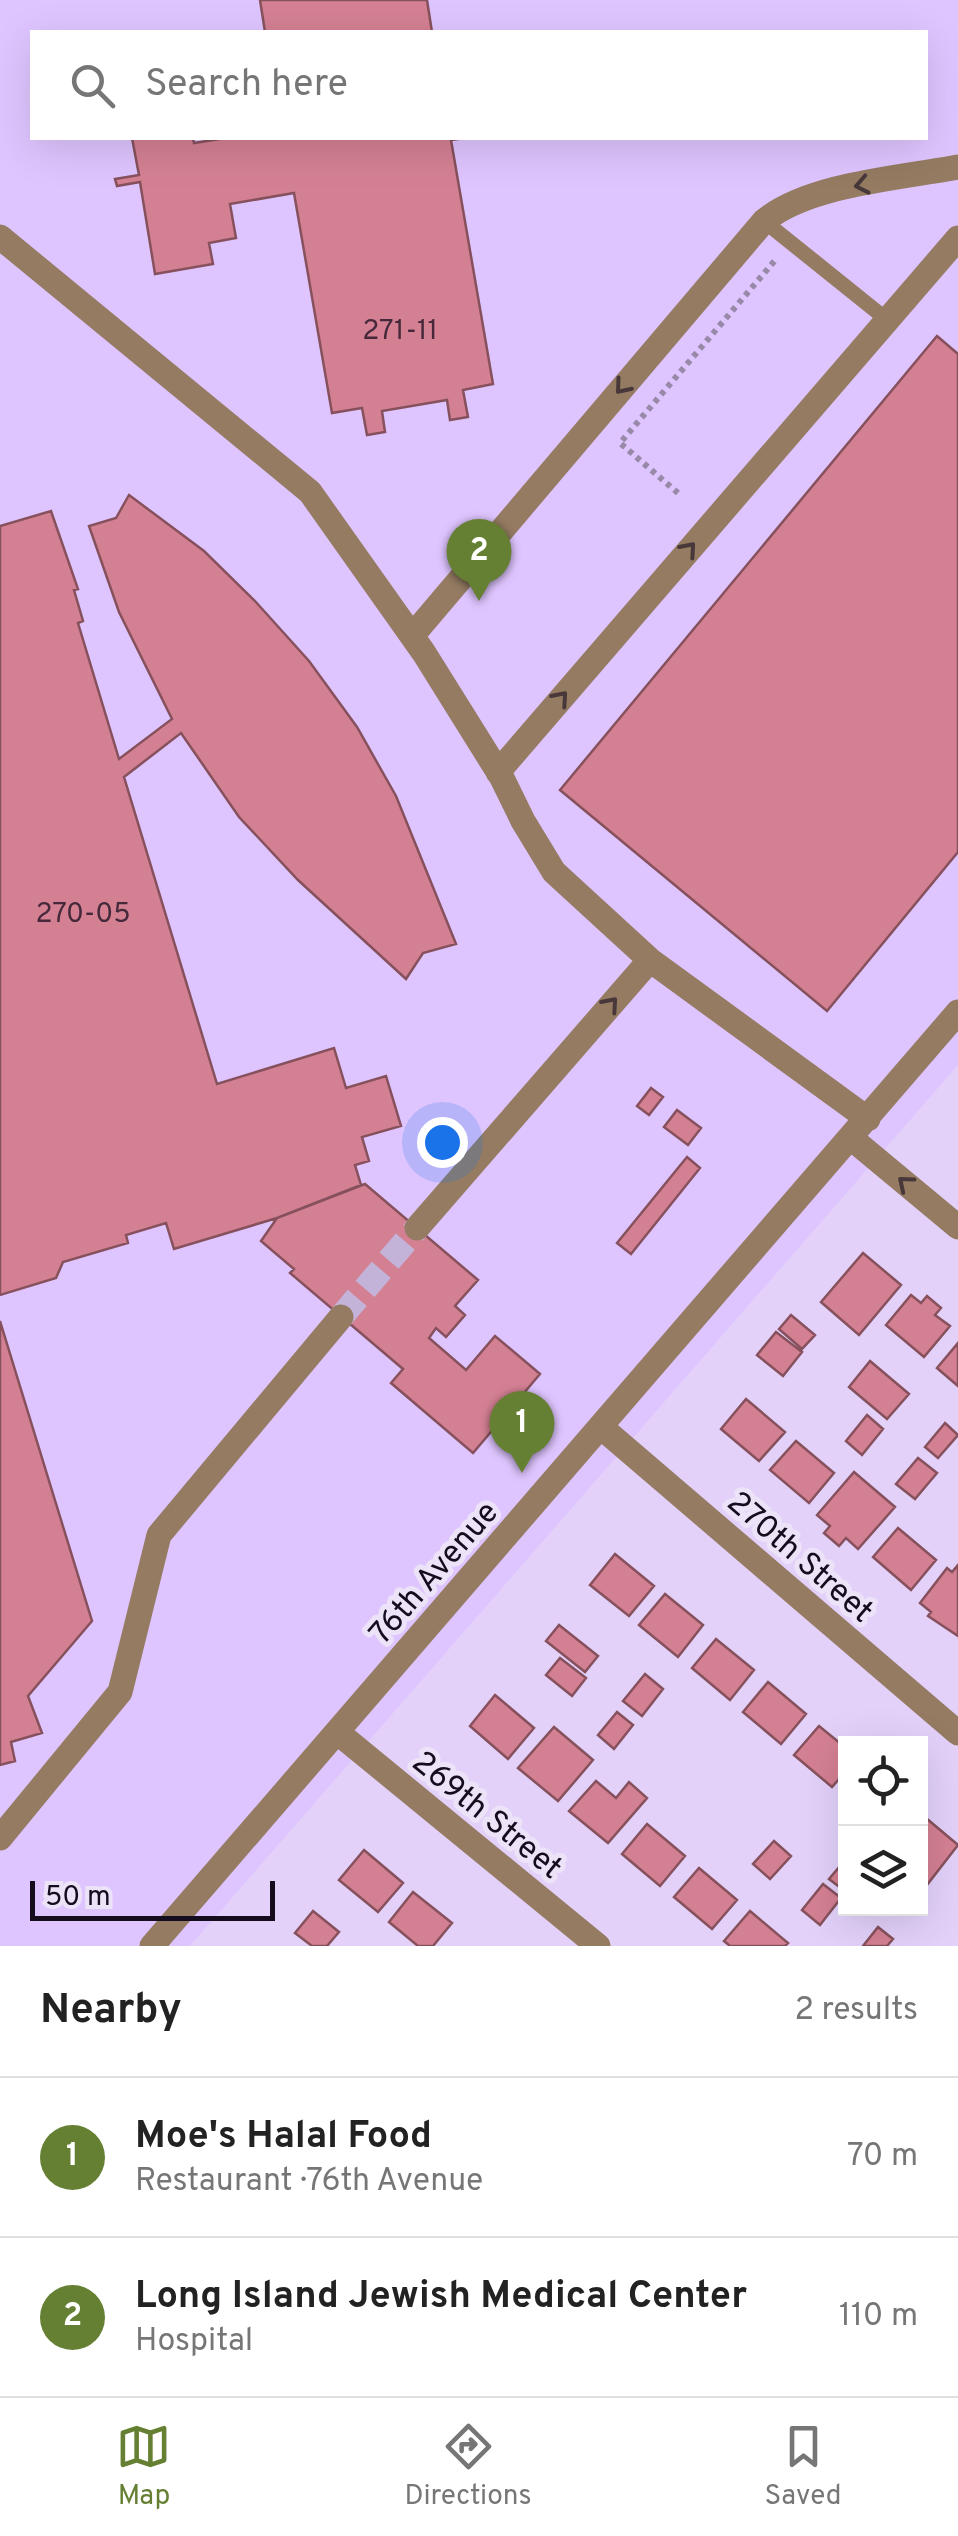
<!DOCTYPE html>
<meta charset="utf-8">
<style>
:root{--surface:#fff;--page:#f6f6f6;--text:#222;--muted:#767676;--line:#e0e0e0;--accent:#668033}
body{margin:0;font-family:Overpass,sans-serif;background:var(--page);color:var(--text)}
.controls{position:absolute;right:30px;bottom:30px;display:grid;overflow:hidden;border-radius:0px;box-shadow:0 10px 40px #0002}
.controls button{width:90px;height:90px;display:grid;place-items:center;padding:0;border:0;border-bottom:2px solid var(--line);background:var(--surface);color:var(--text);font:50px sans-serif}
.scale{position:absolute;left:30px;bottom:25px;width:245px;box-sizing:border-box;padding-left:10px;border:5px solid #150c1e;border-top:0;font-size:28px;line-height:35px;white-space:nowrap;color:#150c1e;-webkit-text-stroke:8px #ece3f8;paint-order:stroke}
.you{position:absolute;left:442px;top:1142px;width:35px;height:35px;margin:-25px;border:8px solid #fff;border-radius:50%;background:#1a73e8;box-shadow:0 0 0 15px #1a73e833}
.badge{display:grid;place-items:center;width:65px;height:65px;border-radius:50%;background:var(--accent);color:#fff;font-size:32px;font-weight:700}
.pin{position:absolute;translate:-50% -82px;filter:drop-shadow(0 2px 5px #0008)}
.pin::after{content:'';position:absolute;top:52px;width:35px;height:30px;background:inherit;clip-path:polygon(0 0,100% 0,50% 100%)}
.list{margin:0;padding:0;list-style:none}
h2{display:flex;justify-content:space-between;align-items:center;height:130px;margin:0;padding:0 40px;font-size:42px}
h2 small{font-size:32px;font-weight:400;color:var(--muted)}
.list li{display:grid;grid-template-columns:65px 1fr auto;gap:30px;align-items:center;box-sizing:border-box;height:160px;padding:0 40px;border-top:2px solid var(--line)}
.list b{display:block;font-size:38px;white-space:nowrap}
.list p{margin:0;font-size:32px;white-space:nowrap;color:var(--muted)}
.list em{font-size:32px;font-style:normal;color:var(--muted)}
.icon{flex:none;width:55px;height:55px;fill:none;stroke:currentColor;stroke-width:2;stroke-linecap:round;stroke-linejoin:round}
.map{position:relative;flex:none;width:958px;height:1946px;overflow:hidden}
.search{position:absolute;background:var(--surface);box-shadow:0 10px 40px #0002;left:30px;right:30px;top:30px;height:110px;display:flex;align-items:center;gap:25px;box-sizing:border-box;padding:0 35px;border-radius:0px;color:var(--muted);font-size:38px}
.sheet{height:450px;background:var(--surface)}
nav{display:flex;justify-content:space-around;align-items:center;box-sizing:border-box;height:140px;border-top:2px solid var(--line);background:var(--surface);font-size:28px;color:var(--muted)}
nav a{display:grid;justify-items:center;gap:5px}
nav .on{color:var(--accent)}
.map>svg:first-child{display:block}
.built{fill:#dfc5ff;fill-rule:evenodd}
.building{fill:#d48093;stroke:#86515d;stroke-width:2.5}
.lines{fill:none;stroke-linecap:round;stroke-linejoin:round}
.minor-tunnel{stroke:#c4b3d9;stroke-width:25;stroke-dasharray:25 12;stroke-linecap:butt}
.path{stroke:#9889a9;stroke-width:6;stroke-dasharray:5 5;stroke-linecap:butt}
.service{stroke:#947b62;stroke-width:15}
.minor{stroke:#947b62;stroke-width:25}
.oneway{stroke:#483839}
.labels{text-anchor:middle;stroke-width:10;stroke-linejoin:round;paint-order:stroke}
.number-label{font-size:28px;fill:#45293b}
.street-label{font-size:32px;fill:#150c1e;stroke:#ece3f8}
</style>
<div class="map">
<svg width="958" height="1946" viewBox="0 0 958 1946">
<rect width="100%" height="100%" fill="#e3d1fa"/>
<path class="built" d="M0 0H958V1065L190 1946H0ZM32 32H926V138H32Z"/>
<path class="building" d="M260 0H427L432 32H265Z
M132 138H193L194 143 226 138H465L451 140 493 384 463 390 468 417 450 420 447 400 382 411 385 432 367 435 362 408 332 413 294 193 230 204 236 238 209 243 213 264 155 274 140 182 117 186 115 179 139 175Z
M937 336 958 354V852L827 1011 560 790Z
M129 495 204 551 255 601 309 661 357 727 396 796 456 944 423 953 406 979 298 880 239 817 181 733 124 777 217 1084 334 1048 346 1088 386 1076 401 1126 362 1137 369 1161 355 1165 361 1185 277 1218 174 1249 166 1223 126 1235 128 1243 63 1262 56 1278 0 1295V526L51 511 78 589 74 590 83 621 78 623 119 759 172 719 119 612 89 526 116 518Z
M651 1088 663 1097 649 1115 637 1106Z
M677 1110 701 1128 688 1145 664 1127Z
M687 1157 700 1168 631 1254 617 1243Z
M365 1184 478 1280 455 1306 465 1315 446 1337 436 1328 429 1338 466 1370 495 1336 540 1374 473 1453 391 1383 403 1369 290 1273 294 1269 261 1241 277 1218Z
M863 1253 901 1285 859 1335 821 1302Z
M911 1295 921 1303 927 1296 941 1308 935 1315 950 1326 924 1357 886 1325Z
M791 1315 815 1335 802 1349 779 1329Z
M0 1321 92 1621 28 1696 42 1733 11 1742 15 1761 0 1765Z
M776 1332 802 1352 783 1376 757 1355Z
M958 1343V1386L937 1368Z
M870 1361 909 1394 887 1419 849 1387Z
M746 1399 785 1432 759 1461 721 1429Z
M867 1415 883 1429 862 1455 846 1441Z
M945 1423 958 1435 938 1458 925 1447Z
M796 1441 834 1473 809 1503 770 1470Z
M918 1458 937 1473 915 1499 896 1484Z
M854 1472 895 1507 858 1549 846 1538 839 1546 824 1533 830 1526 817 1515Z
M898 1528 936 1560 911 1590 873 1557Z
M615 1554 654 1586 629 1616 590 1585Z
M958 1565V1636L928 1616 931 1612 920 1603 947 1568 952 1572Z
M665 1594 703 1625 678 1657 639 1625Z
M559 1625 598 1656 585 1672 546 1641Z
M716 1639 754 1670 730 1700 692 1668Z
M560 1658 586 1678 572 1696 546 1675Z
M645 1674 663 1689 642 1716 623 1701Z
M768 1682 806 1714 781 1744 743 1712Z
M495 1695 534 1728 508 1759 470 1726Z
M617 1712 633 1725 614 1749 598 1735Z
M819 1726 846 1748V1771L832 1787 794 1755Z
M554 1727 593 1760 558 1801 518 1768Z
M596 1781 616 1798 629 1782 647 1798 608 1843 569 1811Z
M920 1813 958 1845 923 1890 920 1887Z
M647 1824 685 1856 660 1886 622 1854Z
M774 1841 791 1856 770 1879 753 1864Z
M364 1850 403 1883 378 1912 339 1880Z
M846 1859V1892L829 1879Z
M699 1868 737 1900 712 1929 674 1897Z
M823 1884 841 1898 820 1925 802 1910Z
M413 1892 452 1923 433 1946H418L389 1922Z
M313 1911 339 1932 327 1946H312L295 1933Z
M750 1911 788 1943 785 1946H730L724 1941Z
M878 1927 893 1939 887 1946H863Z"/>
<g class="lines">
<path class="minor-tunnel" d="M341 1317 417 1228"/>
<path class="path" d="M678 493 620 443 777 258"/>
<path class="service" d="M764 221 886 319"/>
<path class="minor" d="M0 237 310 492 424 653 502 778 523 821 554 872 650 960 868 1119
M412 636 764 221C809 184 900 178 958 167
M498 772 958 238
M851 1138 958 1227
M417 1228 650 960
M601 1427 958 1733
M337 1732 598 1946
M0 1838 120 1692 159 1535 341 1317
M152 1946 958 1012"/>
</g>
<defs><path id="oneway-chevron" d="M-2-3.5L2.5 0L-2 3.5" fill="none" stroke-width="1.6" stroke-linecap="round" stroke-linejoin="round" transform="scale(2.5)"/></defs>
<g class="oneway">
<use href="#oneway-chevron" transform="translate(862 185) rotate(169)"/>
<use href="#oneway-chevron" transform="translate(622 387) rotate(130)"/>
<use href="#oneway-chevron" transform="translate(689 549) rotate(-49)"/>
<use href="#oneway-chevron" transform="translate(561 698) rotate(-49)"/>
<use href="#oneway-chevron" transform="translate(611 1004) rotate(-49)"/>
<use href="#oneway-chevron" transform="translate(905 1183) rotate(-140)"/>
</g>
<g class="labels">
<g class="number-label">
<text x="400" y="339">271-11</text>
<text x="83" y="922">270-05</text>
</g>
<g class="street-label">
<text transform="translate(801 1556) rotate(41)" y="11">270th Street</text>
<text transform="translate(433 1572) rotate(-49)" y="11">76th Avenue</text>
<text transform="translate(488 1814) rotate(39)" y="11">269th Street</text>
</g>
</g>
</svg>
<div class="controls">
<button><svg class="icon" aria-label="locate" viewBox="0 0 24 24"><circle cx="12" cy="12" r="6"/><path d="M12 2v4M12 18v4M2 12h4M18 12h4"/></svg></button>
<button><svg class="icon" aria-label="layers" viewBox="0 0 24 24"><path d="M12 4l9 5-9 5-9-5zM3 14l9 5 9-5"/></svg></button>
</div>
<div class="scale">50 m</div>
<div class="you"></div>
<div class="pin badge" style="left:522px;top:1473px">1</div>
<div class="pin badge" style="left:479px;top:601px">2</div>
<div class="search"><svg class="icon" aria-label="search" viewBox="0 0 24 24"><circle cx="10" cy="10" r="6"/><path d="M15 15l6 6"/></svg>Search here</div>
</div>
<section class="sheet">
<h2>Nearby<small>2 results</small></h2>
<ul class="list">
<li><span class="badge">1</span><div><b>Moe's Halal Food</b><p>Restaurant · 76th Avenue</p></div><em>70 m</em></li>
<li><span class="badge">2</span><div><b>Long Island Jewish Medical Center</b><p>Hospital</p></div><em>110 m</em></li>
</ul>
</section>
<nav>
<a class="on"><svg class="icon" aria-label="map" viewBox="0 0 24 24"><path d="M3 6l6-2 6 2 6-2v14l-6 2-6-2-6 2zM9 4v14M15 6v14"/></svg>Map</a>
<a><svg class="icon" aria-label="directions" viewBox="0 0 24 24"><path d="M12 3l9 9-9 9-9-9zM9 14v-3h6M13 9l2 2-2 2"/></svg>Directions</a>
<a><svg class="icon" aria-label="saved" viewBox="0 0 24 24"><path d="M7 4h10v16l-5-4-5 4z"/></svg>Saved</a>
</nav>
